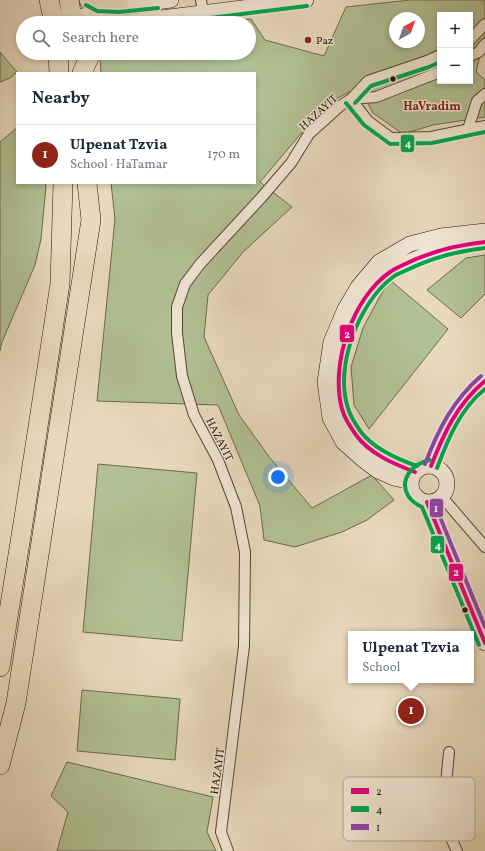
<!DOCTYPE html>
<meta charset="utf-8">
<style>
:root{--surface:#fff;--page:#f6f6f7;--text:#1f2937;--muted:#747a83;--line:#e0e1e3;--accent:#8f2418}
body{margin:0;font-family:Vollkorn,serif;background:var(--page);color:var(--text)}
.controls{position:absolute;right:12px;top:12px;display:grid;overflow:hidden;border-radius:0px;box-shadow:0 2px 6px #0003}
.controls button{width:36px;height:36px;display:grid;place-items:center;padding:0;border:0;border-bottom:1px solid var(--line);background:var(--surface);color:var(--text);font:20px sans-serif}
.compass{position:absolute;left:389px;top:12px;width:36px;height:36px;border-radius:50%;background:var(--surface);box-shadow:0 2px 6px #0003;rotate:40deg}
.you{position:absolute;left:278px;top:477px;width:14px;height:14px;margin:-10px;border:3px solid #fff;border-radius:50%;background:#1a73e8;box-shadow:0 0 0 6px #1a73e833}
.badge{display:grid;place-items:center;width:26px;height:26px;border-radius:50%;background:var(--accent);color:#fff;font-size:13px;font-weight:700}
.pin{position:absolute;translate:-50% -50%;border:2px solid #fff;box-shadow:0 1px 4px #0006}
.popup{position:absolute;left:348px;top:631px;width:126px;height:52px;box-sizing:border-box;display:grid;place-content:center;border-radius:0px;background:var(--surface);filter:drop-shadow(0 1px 3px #0005);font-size:13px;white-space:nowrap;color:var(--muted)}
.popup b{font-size:15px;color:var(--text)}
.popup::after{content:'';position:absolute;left:50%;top:100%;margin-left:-8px;border:8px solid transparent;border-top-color:var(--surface)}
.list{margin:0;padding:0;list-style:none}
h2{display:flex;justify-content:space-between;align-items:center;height:52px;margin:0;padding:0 16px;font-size:17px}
h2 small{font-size:13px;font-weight:400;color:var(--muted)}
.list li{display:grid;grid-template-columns:26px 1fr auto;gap:12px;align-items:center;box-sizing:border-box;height:60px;padding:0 16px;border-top:1px solid var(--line)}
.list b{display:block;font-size:15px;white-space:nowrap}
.list p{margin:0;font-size:13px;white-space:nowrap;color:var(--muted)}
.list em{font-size:13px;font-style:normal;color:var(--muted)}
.icon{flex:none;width:22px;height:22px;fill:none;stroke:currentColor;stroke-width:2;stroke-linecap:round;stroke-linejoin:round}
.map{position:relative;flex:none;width:485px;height:851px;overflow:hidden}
.search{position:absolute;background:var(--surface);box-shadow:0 2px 6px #0003;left:16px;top:16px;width:240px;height:44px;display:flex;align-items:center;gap:10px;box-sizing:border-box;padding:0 14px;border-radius:22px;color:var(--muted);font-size:15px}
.panel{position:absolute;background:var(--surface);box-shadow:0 2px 6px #0003;left:16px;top:72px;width:240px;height:112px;border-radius:0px}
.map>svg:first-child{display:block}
.green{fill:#b2c195;stroke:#6c6a4a;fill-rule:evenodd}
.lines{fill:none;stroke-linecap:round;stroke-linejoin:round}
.street-casing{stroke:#564530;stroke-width:12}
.secondary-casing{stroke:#251300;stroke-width:16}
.highway-casing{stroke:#251300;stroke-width:20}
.street{stroke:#f1e7d5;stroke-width:10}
.secondary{stroke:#f1e7d5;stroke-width:15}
.highway{stroke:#e9dabe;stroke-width:19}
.bus-1-casing{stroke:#f1e7d5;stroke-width:7}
.bus-2-casing{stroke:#f1e7d5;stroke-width:7}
.bus-3-casing{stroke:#f1e7d5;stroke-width:7}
.bus-1{stroke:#e5007d;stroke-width:4}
.bus-2{stroke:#00a651;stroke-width:4}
.bus-3{stroke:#8e44ad;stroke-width:4}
.poi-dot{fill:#8f2418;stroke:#f1e7d5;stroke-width:1.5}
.bus-dot{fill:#251300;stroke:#f1e7d5;stroke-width:1.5}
.labels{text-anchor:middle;stroke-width:3;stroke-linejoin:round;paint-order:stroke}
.poi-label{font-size:11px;fill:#251300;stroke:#f1e7d5;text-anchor:start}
.street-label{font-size:11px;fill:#251300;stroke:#f1e7d5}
.neighbourhood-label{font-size:12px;font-weight:bold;fill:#7a1f14;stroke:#f1e7d5}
.key{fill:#f1e7d5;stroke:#b4a795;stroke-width:1}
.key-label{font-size:11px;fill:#251300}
.line-badge{stroke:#f1e7d5;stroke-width:1.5}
.badge-label{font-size:11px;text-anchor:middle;font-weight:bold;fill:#fff}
</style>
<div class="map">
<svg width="485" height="851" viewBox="0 0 485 851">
<rect width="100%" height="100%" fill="#e9dabe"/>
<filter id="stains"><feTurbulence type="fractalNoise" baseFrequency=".005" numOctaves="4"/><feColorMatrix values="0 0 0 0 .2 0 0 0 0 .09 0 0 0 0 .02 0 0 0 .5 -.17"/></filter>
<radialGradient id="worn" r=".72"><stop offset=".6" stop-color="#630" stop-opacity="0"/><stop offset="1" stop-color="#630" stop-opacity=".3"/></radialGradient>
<path class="green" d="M410 0H485V35L476 72 485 80V117L433 125 403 134 373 113 359 87 326 104 260 182 292 207 243 252 208 295 204 337 239 415 270 458 312 508 372 475 394 500 367 520 342 532 295 547 264 540 260 506 218 405 97 401 115 219 111 183H255V73H101L100 58 103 53H249V23H205L251 19 265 40 324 56 346 7ZM440 15H470V81H440ZM395 18H419V42H395Z
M0 52 17 72 10 78 0 82Z
M17 128V183H45L46 186 41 239 35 265 2 342 0 351V142Z
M485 255V294L461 318 427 290 466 258Z
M390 280 448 329 369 429 354 405 351 367 363 328 380 296Z
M98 464 197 473 182 641 83 632Z
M82 690 180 699 175 760 77 751Z
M67 762 213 797 207 832 216 851H57L68 812 51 796Z"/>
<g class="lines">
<g class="street-casing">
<path id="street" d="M201 0 203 13
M470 40 485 24
M470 56 479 52 485 44
M351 99 368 121 391 138 431 137 485 126
M351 99 376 97 440 72
M468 129 477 101 485 94
M431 466C443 434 456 402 485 381
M442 497 485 547
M449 752 444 805 450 836 457 851
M228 851 221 832 244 646 245 552 236 507 218 460 194 415 182 376 177 333V307L185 284 200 264 261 198 291 163 309 134 340 106 351 99 368 81 427 61 440 55"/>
</g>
<g class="secondary-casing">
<path id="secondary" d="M63 23C97 9 134 5 171 0
M121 23 306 0
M411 484a18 18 0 1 1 36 0a18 18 0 1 1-36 0Z
M415 472C394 464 372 454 357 436 354 432 352 427 349 423 347 419 344 414 342 410 328 363 352 304 388 273 391 270 397 268 401 266 427 252 456 245 485 242
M411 482 394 478 378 471 362 459 343 442 330 418 325 382 331 342 345 309 358 287 379 262 410 244 441 236 485 231
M427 502 485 643"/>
</g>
<g class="highway-casing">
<path id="highway" d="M49 0 54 23
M69 0 73 23
M89 0 98 5 119 6
M121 23H122
M58 53 59 73
M82 73 91 53
M0 667 25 511 60 284 63 183
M0 765 16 703 91 220 87 183"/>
</g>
<use href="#street" class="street"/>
<use href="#secondary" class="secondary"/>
<use href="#highway" class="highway"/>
<g class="bus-1-casing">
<path id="bus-1" d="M431 466C444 433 457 404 485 381
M415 472C394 464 370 454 356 435 351 428 344 417 342 409 330 364 352 299 390 272 394 269 399 267 403 265 429 252 456 245 485 242
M427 502 485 643"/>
</g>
<g class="bus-2-casing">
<path id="bus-2" d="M86 5 97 11 119 12 158 8
M170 23 307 6
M346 103 364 125 390 144 432 143 485 132
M355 103 371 86 429 67 440 62
M430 460C402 466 395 495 422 507L479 645
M417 466C397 459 374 449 361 432 356 425 350 416 348 408 334 367 359 302 393 277 397 274 402 272 407 270 431 258 458 251 485 248
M437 468C448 439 460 409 485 389"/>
</g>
<g class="bus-3-casing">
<path id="bus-3" d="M425 464C438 430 453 400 481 376
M433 500 485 627"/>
</g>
<use href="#bus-1" class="bus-1"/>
<use href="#bus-2" class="bus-2"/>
<use href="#bus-3" class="bus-3"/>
</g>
<circle class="poi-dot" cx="308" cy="40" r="4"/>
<g class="bus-dot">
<circle cx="393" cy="79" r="3.5"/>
<circle cx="465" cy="610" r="3.5"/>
</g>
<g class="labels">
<g class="poi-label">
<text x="316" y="44">Paz</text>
</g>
<g class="street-label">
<text transform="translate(318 112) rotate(-42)" y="4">HAZAYIT</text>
<text transform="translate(220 439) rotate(63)" y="4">HAZAYIT</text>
<text transform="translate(217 771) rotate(-82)" y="4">HAZAYIT</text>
</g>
<g class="neighbourhood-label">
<text x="432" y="110">HaVradim</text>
</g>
</g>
<rect x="343" y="777" width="132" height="64" rx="6" class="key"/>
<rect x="351" y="788" width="18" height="6" fill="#e5007d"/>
<rect x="351" y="806" width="18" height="6" fill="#00a651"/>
<rect x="351" y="824" width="18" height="6" fill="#8e44ad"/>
<g class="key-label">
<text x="376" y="795">2</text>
<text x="376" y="813">4</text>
<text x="376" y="831">1</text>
</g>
<g class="line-badge">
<rect x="400" y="134" width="15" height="19" rx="4" fill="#00a651"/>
<rect x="339" y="324" width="16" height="19" rx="4" fill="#e5007d"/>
<rect x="429" y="498" width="15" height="20" rx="4" fill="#8e44ad"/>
<rect x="430" y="535" width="15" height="19" rx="4" fill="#00a651"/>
<rect x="448" y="563" width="16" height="19" rx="4" fill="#e5007d"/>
</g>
<g class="badge-label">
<text x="408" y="147">4</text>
<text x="347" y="338">2</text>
<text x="436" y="512">1</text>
<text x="438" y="549">4</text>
<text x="456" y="576">2</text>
</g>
<rect width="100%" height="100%" filter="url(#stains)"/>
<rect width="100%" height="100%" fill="url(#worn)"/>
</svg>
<div class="controls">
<button>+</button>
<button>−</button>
</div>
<svg class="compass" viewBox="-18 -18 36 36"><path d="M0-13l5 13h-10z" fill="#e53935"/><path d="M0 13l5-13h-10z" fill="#747a83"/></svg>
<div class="you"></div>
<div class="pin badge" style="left:411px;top:711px">1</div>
<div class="popup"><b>Ulpenat Tzvia</b>School</div>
<div class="search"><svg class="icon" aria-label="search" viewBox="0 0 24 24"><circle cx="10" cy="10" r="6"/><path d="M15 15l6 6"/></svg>Search here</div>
<section class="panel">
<h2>Nearby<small></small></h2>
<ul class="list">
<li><span class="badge">1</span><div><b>Ulpenat Tzvia</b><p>School · HaTamar</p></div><em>170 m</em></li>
</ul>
</section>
</div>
